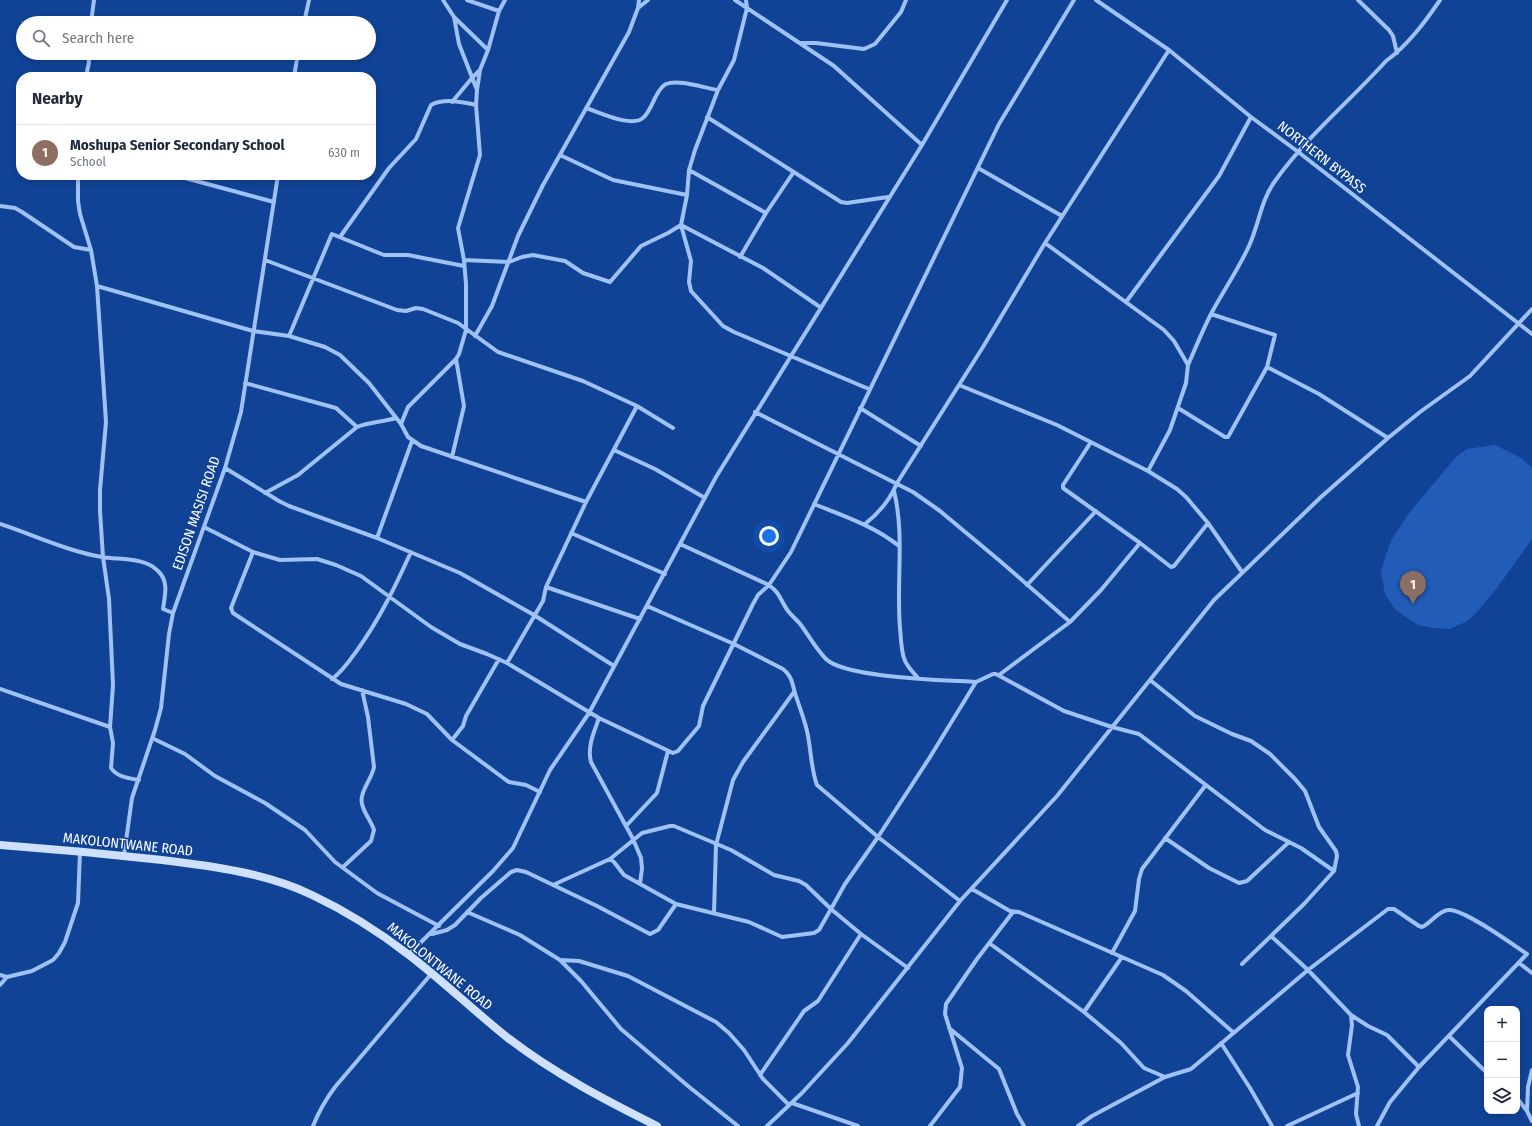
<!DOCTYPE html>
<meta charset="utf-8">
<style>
:root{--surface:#fff;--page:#f2f2f3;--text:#1f2937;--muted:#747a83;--line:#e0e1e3;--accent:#111827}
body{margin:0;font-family:"Fira Sans Condensed",sans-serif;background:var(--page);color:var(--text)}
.controls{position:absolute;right:12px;bottom:12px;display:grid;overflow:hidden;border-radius:8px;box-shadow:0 2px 6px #0003}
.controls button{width:36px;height:36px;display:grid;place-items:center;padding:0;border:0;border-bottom:1px solid var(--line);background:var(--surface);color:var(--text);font:20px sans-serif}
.you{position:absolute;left:769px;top:536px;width:14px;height:14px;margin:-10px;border:3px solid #fff;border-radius:50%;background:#1a73e8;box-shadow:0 0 0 6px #1a73e833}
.badge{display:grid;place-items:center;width:26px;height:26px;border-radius:50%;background:var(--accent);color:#fff;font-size:13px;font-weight:700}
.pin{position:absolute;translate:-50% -33px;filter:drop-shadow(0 1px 2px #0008)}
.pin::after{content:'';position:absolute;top:21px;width:14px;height:12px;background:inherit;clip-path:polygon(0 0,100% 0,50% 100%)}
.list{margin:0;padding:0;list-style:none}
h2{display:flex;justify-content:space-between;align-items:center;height:52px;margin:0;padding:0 16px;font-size:17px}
h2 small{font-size:13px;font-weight:400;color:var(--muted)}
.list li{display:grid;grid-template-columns:26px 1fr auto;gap:12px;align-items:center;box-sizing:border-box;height:56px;padding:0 16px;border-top:1px solid var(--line)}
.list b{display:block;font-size:15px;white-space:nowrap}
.list p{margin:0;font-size:13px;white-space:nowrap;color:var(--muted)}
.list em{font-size:13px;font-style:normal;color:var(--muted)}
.icon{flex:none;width:22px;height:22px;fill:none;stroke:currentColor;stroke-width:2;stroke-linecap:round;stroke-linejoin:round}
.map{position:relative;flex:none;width:1532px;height:1126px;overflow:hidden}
.search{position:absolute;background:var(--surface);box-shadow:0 2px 6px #0003;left:16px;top:16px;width:360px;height:44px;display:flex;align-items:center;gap:10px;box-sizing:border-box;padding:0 14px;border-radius:22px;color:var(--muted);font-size:15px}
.panel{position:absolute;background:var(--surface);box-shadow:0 2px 6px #0003;left:16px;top:72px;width:360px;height:108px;border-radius:16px}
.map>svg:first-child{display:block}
.garden{fill:#225cb6}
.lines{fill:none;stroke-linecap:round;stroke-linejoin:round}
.minor{stroke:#9fc1f4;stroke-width:4}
.secondary{stroke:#cfe0fd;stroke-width:8}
.labels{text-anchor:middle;stroke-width:3;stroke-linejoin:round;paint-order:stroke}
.street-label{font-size:14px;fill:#fff;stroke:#104396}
</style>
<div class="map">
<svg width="1532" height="1126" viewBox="0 0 1532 1126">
<rect width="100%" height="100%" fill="#104396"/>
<path class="garden" d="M1495 445 1521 458 1532 468V539L1497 588 1477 612 1466 622 1449 629 1433 628 1418 625 1404 616 1394 608 1385 594 1381 572 1385 557 1392 539 1409 513 1456 457 1467 449Z"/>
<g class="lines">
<path class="minor" d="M443 0 454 17 488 50
M467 0 499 11
M735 0 834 66 922 145
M746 0 747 8 734 60 718 90 695 150 689 170 687 195 681 225 691 261 689 282 691 291 723 326 734 332 869 389
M1096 0 1169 50 1251 117 1297 151 1532 334
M1358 0 1389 30 1393 36 1397 53
M638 8 648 0
M454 17 459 44 477 90
M91 23 94 0
M304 23 309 0
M800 43H816L864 49 875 44 901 12 906 0
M86 77 89 62 87 53
M294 77 298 53
M452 102 472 78 480 70
M586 108C599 112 633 129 644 117 649 112 652 104 655 98 658 93 660 87 666 84 679 79 704 88 718 90
M707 117 841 202 847 203 888 197
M560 155 613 180 687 195
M978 168 1062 216
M689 170 766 213
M78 175V201L80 214 91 250
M174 175 274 202
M0 206 15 208 22 212 74 247 91 250 97 286 106 422 100 490V511L103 557 109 599 113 685 110 727 113 743 111 768C117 777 128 778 139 780
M340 237 389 168 416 139 431 105C444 98 463 102 476 105
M1045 243 1169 50
M740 257 766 213 793 173
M265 260 397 310 406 311 416 308 423 309 458 323 498 352 583 381 637 406 673 428
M464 260 509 262 522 257 533 255 565 261 583 273 610 282 641 246 668 233 681 225 763 268 820 307
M97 286 253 331 289 336 325 347 340 355 369 383 401 424 408 437 421 446 586 502
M1126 302 1219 176 1251 117
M1211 314 1275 335 1267 367
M289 336 331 236 332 234 384 255H408L464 266
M475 336 492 306 518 236 543 185 629 32 638 8 639 0
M1188 365C1196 347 1203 329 1212 312 1224 290 1239 268 1249 246 1259 224 1261 200 1275 181 1307 136 1350 101 1386 61 1408 45 1425 22 1440 0
M245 383 336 408 357 427
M959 385 1057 425 1148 471
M860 408 921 446
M1178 408 1225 437H1228L1267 367 1319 394 1388 438
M755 412 913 492 940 511 1000 561 1070 622 1101 590 1140 543 1171 567 1174 566 1208 523 1242 572
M401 424 408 407 456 359 459 354 466 330V284L464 260 458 228 480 155 476 105 477 90 480 70 488 50 499 11 505 0
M1091 442 1063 485V488L1140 543
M614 450 655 469 705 498
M452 457 464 406 456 359
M225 468 279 501 289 506 377 538 460 573 534 615 614 666
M894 491C905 536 896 582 900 628 901 638 901 649 904 658 906 666 913 672 918 678
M265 493 298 475 357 427C369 422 383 422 396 418
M814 504C844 516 874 526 899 546
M0 524C34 535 67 551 102 557 120 560 145 557 158 571 169 581 165 595 163 609L173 613
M865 524C879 513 890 500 897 483L983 347 1045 243 1164 330 1174 341 1188 365 1186 383 1170 430 1148 471 1177 489 1186 497 1208 523
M204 527 253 552 280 560 317 559 336 565 361 576 431 627 460 644 487 654 507 663 599 718 673 753 678 751 699 726 703 706 753 604 758 595 769 585C781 594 780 600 788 611 792 616 797 620 801 625 809 636 816 649 826 659 845 678 946 680 976 682
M571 533 665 574
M377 538 412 441
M680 544 769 585 791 552 999 124 1074 0
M253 552 231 608 233 613 341 684 406 704 427 714 452 740 506 780 509 782 526 785 540 792
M1027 585 1096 511
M546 587 640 619
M507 663 543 601 546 587 586 502 637 406
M999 675 1070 622
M332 679C343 671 350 660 358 649 380 618 395 587 411 552
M1150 680 1195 716 1232 734 1251 741 1270 754 1295 779 1305 791 1319 827 1336 851 1337 856 1334 871 1304 904 1242 964
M0 689 110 727
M599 718C594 732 587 747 591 762L633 839 641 858 642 869 640 883
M152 738 185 754 215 776 265 803 305 830 335 862 377 893 439 926
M452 740 463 726 466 716 499 659
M626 826 657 793 668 751
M1165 838 1209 868 1239 883 1247 881 1289 842
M124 855 132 798 155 730 161 708 169 634 173 613 225 468 241 412 278 175
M610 859 642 833 670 826H674L731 850 774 875 799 881 806 885 831 909 845 884 878 837 817 785C811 770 811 748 807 731 804 718 799 706 795 693 792 683 792 676 783 669L734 644 647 606
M343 867 371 841 374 830C371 821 364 813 362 804 359 792 372 779 374 767L368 717 362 690
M553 885 610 859 614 862 624 875 676 904 749 922 782 937 814 933 819 930 831 909 861 934 908 968
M972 889 1010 911 1019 912 1163 975 1186 991 1234 1033
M960 901 878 837 930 757 976 682 993 674H996L1064 711 1112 727 1139 734 1265 830 1301 848 1334 871
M467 912 520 935 560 960 581 981 621 1029 688 1086 738 1126
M714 913 716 845 733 780 743 762 794 692
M432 934 447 930 455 925 481 898 511 872 517 870 526 872 597 906 650 934 658 930 676 904
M1271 936 1308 970 1351 1015 1368 1026 1387 1035 1419 1067
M989 943 1084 1012 1121 1043 1144 1068 1165 1077
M1112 953 1135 911 1139 879 1142 869 1205 786
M409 954 493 871 513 848 550 770 589 713 716 477 922 145 1007 0
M560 960 579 961 628 976 716 1022 729 1033 744 1050 763 1079 789 1105
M1519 963 1532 973
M0 975 7 977 32 971 53 960 59 953 65 942 78 903 80 852
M0 985 7 977
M1084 1012 1122 957
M1351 1015 1352 1025 1348 1055 1358 1087 1356 1114 1359 1126
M949 1028 999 1069 1017 1114 1024 1126
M1449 1036 1487 1073
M1221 1043 1250 1088 1272 1126
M760 1075 804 1011 818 1001 861 934
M1517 1098 1527 1111 1532 1121
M792 1103 858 1126
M1527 1111 1528 1087 1532 1070
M313 1126C319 1111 326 1099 335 1087L432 973
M767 1126 802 1093 848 1043 960 901 1057 796 1214 600 1321 497 1388 438 1420 412 1470 376 1532 309
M930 1126 960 1087 962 1068 945 1014 946 1004 977 959 1013 912
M1078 1126 1092 1116 1165 1077 1191 1069 1308 970 1388 909H1394L1419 926 1422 927C1431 923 1438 911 1448 910 1463 908 1512 944 1527 954L1419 1067 1390 1102 1377 1126
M1287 1126 1358 1093"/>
<path class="secondary" d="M0 845C54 849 108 854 162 860 212 866 266 873 312 895 346 911 379 932 409 955 443 981 474 1011 508 1038 555 1074 605 1100 657 1126"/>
</g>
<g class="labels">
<g class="street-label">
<text transform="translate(1322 157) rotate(38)" y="5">NORTHERN BYPASS</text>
<text transform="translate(196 513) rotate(-71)" y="5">EDISON MASISI ROAD</text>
<text transform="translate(128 844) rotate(6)" y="5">MAKOLONTWANE ROAD</text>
<text transform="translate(440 966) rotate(39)" y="5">MAKOLONTWANE ROAD</text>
</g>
</g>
</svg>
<div class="controls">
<button>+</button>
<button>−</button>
<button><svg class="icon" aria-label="layers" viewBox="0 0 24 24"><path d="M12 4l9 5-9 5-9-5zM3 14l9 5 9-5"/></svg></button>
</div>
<div class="you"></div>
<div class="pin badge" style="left:1413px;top:604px;background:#8d6e63">1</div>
<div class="search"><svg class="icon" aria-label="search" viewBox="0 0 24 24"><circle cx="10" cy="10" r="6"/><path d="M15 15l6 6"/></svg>Search here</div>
<section class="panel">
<h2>Nearby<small></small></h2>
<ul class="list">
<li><span class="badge" style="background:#8d6e63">1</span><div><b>Moshupa Senior Secondary School</b><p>School</p></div><em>630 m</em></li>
</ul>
</section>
</div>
